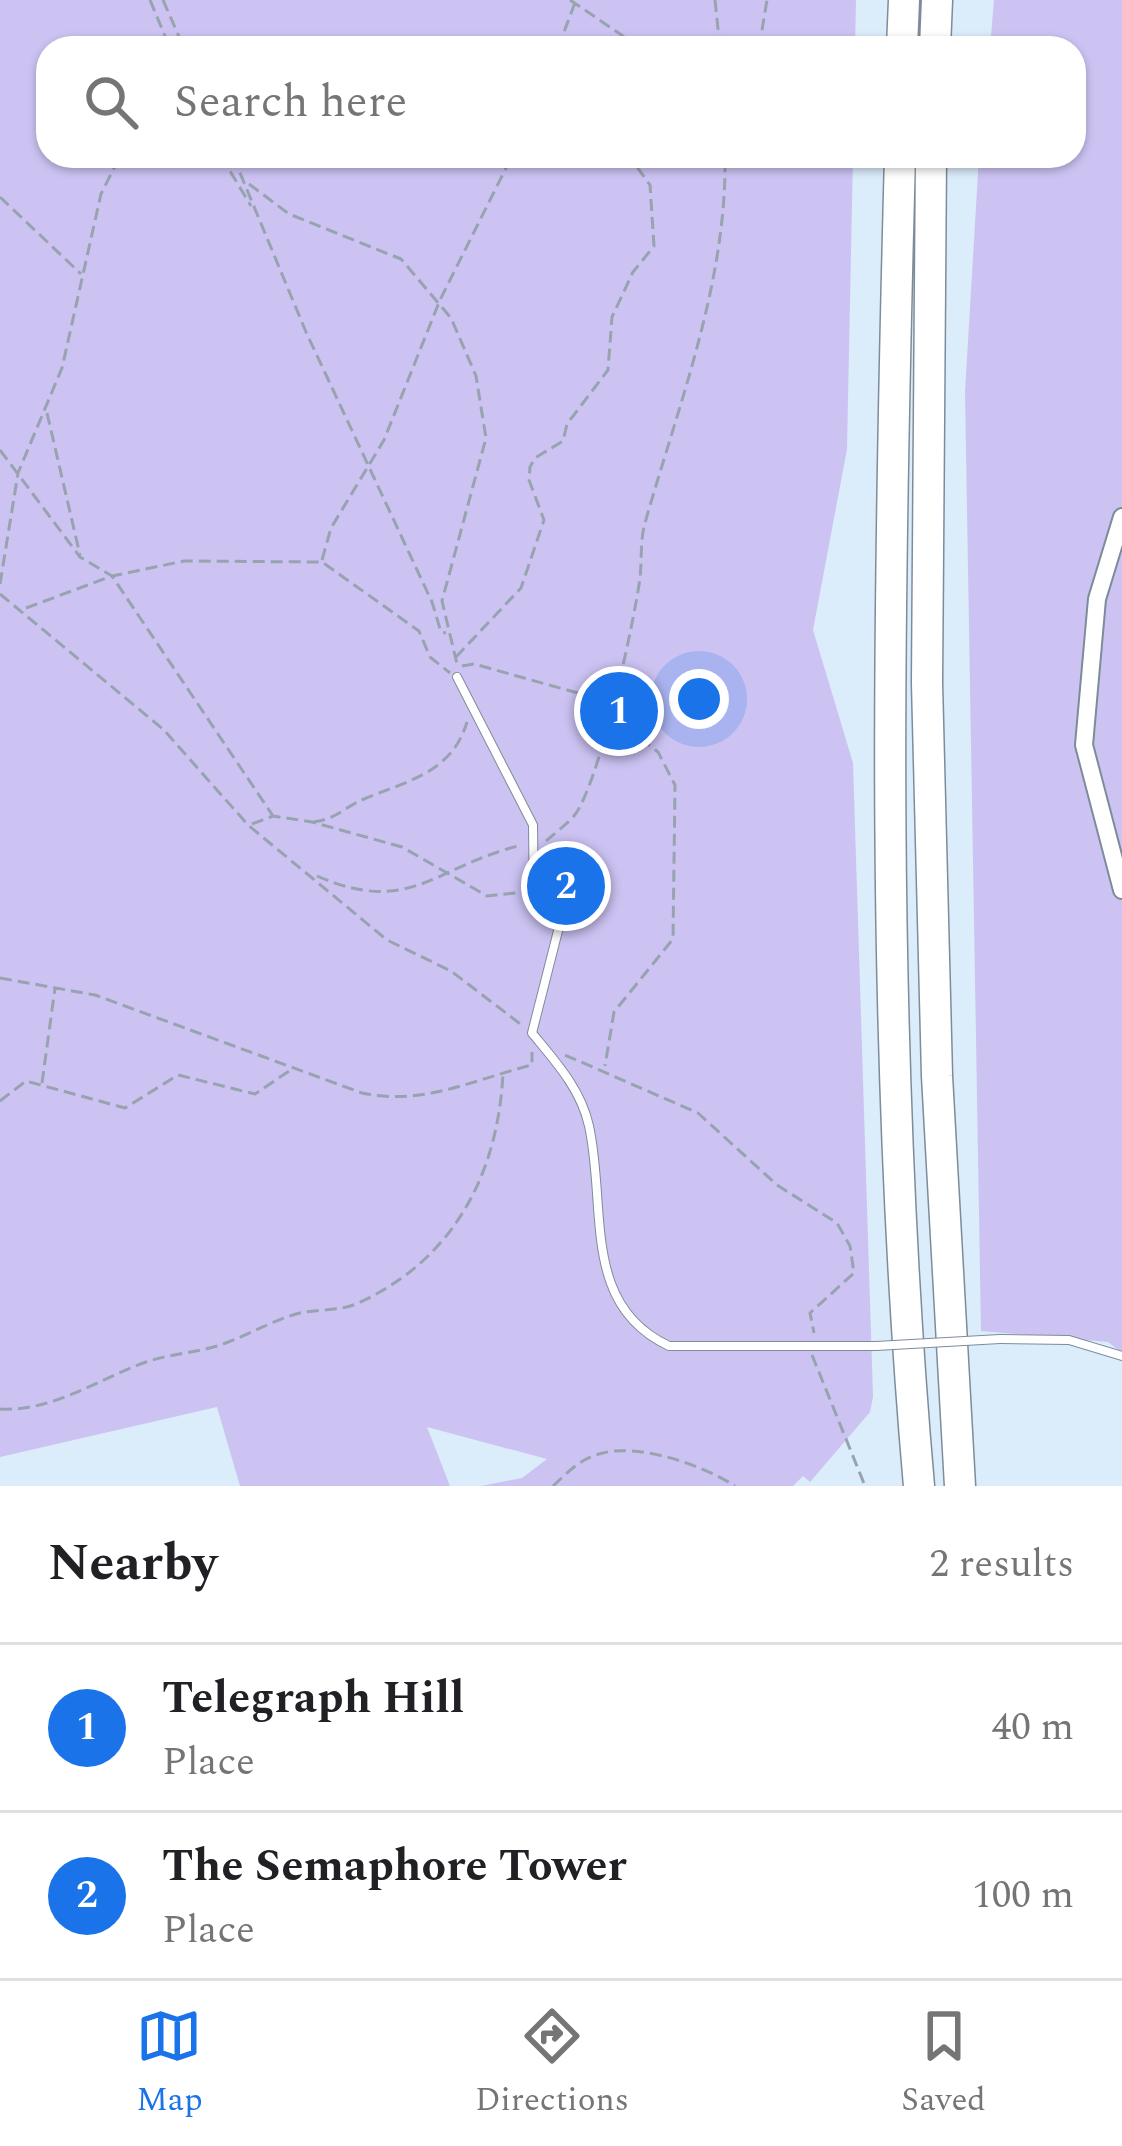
<!DOCTYPE html>
<style>
:root{--surface:#fff;--page:#f6f6f6;--text:#202124;--muted:#757577;--line:#e0e0e0;--accent:#1a73e8}
body{margin:0;font-family:Spectral,serif;background:var(--page);color:var(--text)}
.you{position:absolute;left:699px;top:699px;width:42px;height:42px;margin:-30px;border:9px solid #fff;border-radius:50%;background:#1a73e8;box-shadow:0 0 0 18px #1a73e833}
.badge{display:grid;place-items:center;width:78px;height:78px;border-radius:50%;background:var(--accent);color:#fff;font-size:39px;font-weight:700}
.pin{position:absolute;translate:-50% -50%;border:6px solid #fff;box-shadow:0 3px 12px #0006}
.list{margin:0;padding:0;list-style:none}
h2{display:flex;justify-content:space-between;align-items:center;height:156px;margin:0;padding:0 48px;font-size:51px}
h2 small{font-size:39px;font-weight:400;color:var(--muted)}
.list li{display:grid;grid-template-columns:78px 1fr auto;gap:36px;align-items:center;box-sizing:border-box;height:168px;padding:0 48px;border-top:3px solid var(--line)}
.list b{display:block;font-size:45px;white-space:nowrap}
.list p{margin:0;font-size:39px;white-space:nowrap;color:var(--muted)}
.list em{font-size:39px;font-style:normal;color:var(--muted)}
.icon{flex:none;width:66px;height:66px;fill:none;stroke:currentColor;stroke-width:2;stroke-linecap:round;stroke-linejoin:round}
.map{position:relative;flex:none;width:1122px;height:1486px;overflow:hidden}
.search{position:absolute;background:var(--surface);box-shadow:0 3px 9px #0004;left:36px;right:36px;top:36px;height:132px;display:flex;align-items:center;gap:30px;box-sizing:border-box;padding:0 42px;border-radius:36px;color:var(--muted);font-size:45px}
.sheet{height:492px;background:var(--surface)}
nav{display:flex;justify-content:space-around;align-items:center;box-sizing:border-box;height:168px;border-top:3px solid var(--line);background:var(--surface);font-size:33px;color:var(--muted)}
nav a{display:grid;justify-items:center;gap:6px}
nav .on{color:var(--accent)}
.map>svg:first-child{display:block}
.green{fill:#ccc3f3}
.lines{fill:none;stroke-linecap:round;stroke-linejoin:round}
.service-casing{stroke:#7d8c9a;stroke-width:10}
.minor-casing{stroke:#7d8c9a;stroke-width:20}
.motorway-casing{stroke:#7d8c9a;stroke-width:33}
.path{stroke:#97a3af;stroke-width:3;stroke-dasharray:12 6;stroke-linecap:butt}
.service{stroke:#fff;stroke-width:8}
.minor{stroke:#fff;stroke-width:16}
.motorway{stroke:#fff;stroke-width:30}
.service-bridge-casing{stroke:#7d8c9a;stroke-width:10;stroke-linecap:butt}
.service-bridge{stroke:#fff;stroke-width:8}
</style>
<div class="map">
<svg width="1122" height="1486" viewBox="0 0 1122 1486">
<rect width="100%" height="100%" fill="#dbecfb"/>
<path class="green" d="M0 0H856L855 48H48V156H853L847 449 813 630 853 763 873 1397 870 1412 810 1482 803 1476 793 1486H481L522 1478 547 1459 427 1427 450 1486H240L217 1407 0 1457Z
M994 0H1122V1353L1108 1342 981 1331 965 392 979 156H1074V48H990Z"/>
<g class="lines">
<g class="service-casing">
<path id="service" d="M457 677 533 825 534 905 560 923 532 1033C555 1061 581 1089 589 1126 607 1208 581 1305 669 1346H876
M1000 1339 1069 1340 1122 1356"/>
</g>
<g class="minor-casing">
<path id="minor" d="M1122 517 1097 599 1084 745 1122 890"/>
</g>
<g class="motorway-casing">
<path id="motorway" d="M902 48 904 0
M935 48 937 0
M900 156C888 599 880 1044 919 1486
M931 156 927 683 937 1076 960 1486"/>
</g>
<path class="path" d="M150 0 170 48
M163 0 184 48
M570 0 623 36 629 48
M715 0 720 48
M558 48 576 0
M759 48 767 0
M221 156 251 206
M233 156 306 332 432 602 441 632 446 633
M249 184 289 214 401 259 451 318 476 376 486 438 442 601 457 664
M0 197 81 274
M47 413 80 555
M0 450 80 557 112 576 273 816
M322 560 331 528 384 440 440 300 512 156
M0 584 18 473 62 368 101 194 120 156
M0 594 164 730 248 825 387 940 451 971 523 1026
M26 608 112 576 184 561 322 562 419 631 430 657 450 673
M456 657 521 588 544 520 529 480 530 467 535 458 563 441 567 424 608 370 612 317 633 272 654 246 650 185 629 156
M462 666 474 664 585 695 658 752 675 785 673 939 614 1012 605 1066
M313 822C337 819 343 808 364 799 407 781 452 773 467 722
M252 824 273 816 312 822 402 847 487 896 524 892
M546 841C555 833 566 825 574 816 599 785 634 623 640 578 642 560 640 540 645 523 679 403 727 282 725 156
M317 876C411 917 434 866 522 845
M0 978 95 995 362 1093C424 1106 472 1080 532 1065V1052
M565 1055 698 1113 777 1185 837 1223 850 1246 854 1273 810 1313 814 1333
M42 1083 55 988
M0 1101 26 1081 125 1108 178 1075 255 1094 292 1069
M812 1355 865 1486
M0 1409C52 1412 99 1379 146 1362 169 1354 194 1353 217 1346 243 1338 267 1323 293 1315 313 1308 338 1312 356 1304 453 1261 498 1175 503 1073
M553 1486C567 1473 580 1459 599 1454 637 1442 703 1465 735 1486"/>
<use href="#service" class="service"/>
<use href="#minor" class="minor"/>
<use href="#motorway" class="motorway"/>
<g class="service-bridge-casing">
<path id="service-bridge" d="M876 1346 1000 1339"/>
</g>
<use href="#service-bridge" class="service-bridge"/>
</g>
</svg>
<div class="you"></div>
<div class="pin badge" style="left:619px;top:711px">1</div>
<div class="pin badge" style="left:566px;top:886px">2</div>
<div class="search"><svg class="icon" aria-label="search" viewBox="0 0 24 24"><circle cx="10" cy="10" r="6"/><path d="M15 15l6 6"/></svg>Search here</div>
</div>
<section class="sheet">
<h2>Nearby<small>2 results</small></h2>
<ul class="list">
<li><span class="badge">1</span><div><b>Telegraph Hill</b><p>Place</p></div><em>40 m</em></li>
<li><span class="badge">2</span><div><b>The Semaphore Tower</b><p>Place</p></div><em>100 m</em></li>
</ul>
</section>
<nav>
<a class="on"><svg class="icon" aria-label="map" viewBox="0 0 24 24"><path d="M3 6l6-2 6 2 6-2v14l-6 2-6-2-6 2zM9 4v14M15 6v14"/></svg>Map</a>
<a><svg class="icon" aria-label="directions" viewBox="0 0 24 24"><path d="M12 3l9 9-9 9-9-9zM9 14v-3h6M13 9l2 2-2 2"/></svg>Directions</a>
<a><svg class="icon" aria-label="saved" viewBox="0 0 24 24"><path d="M7 4h10v16l-5-4-5 4z"/></svg>Saved</a>
</nav>
